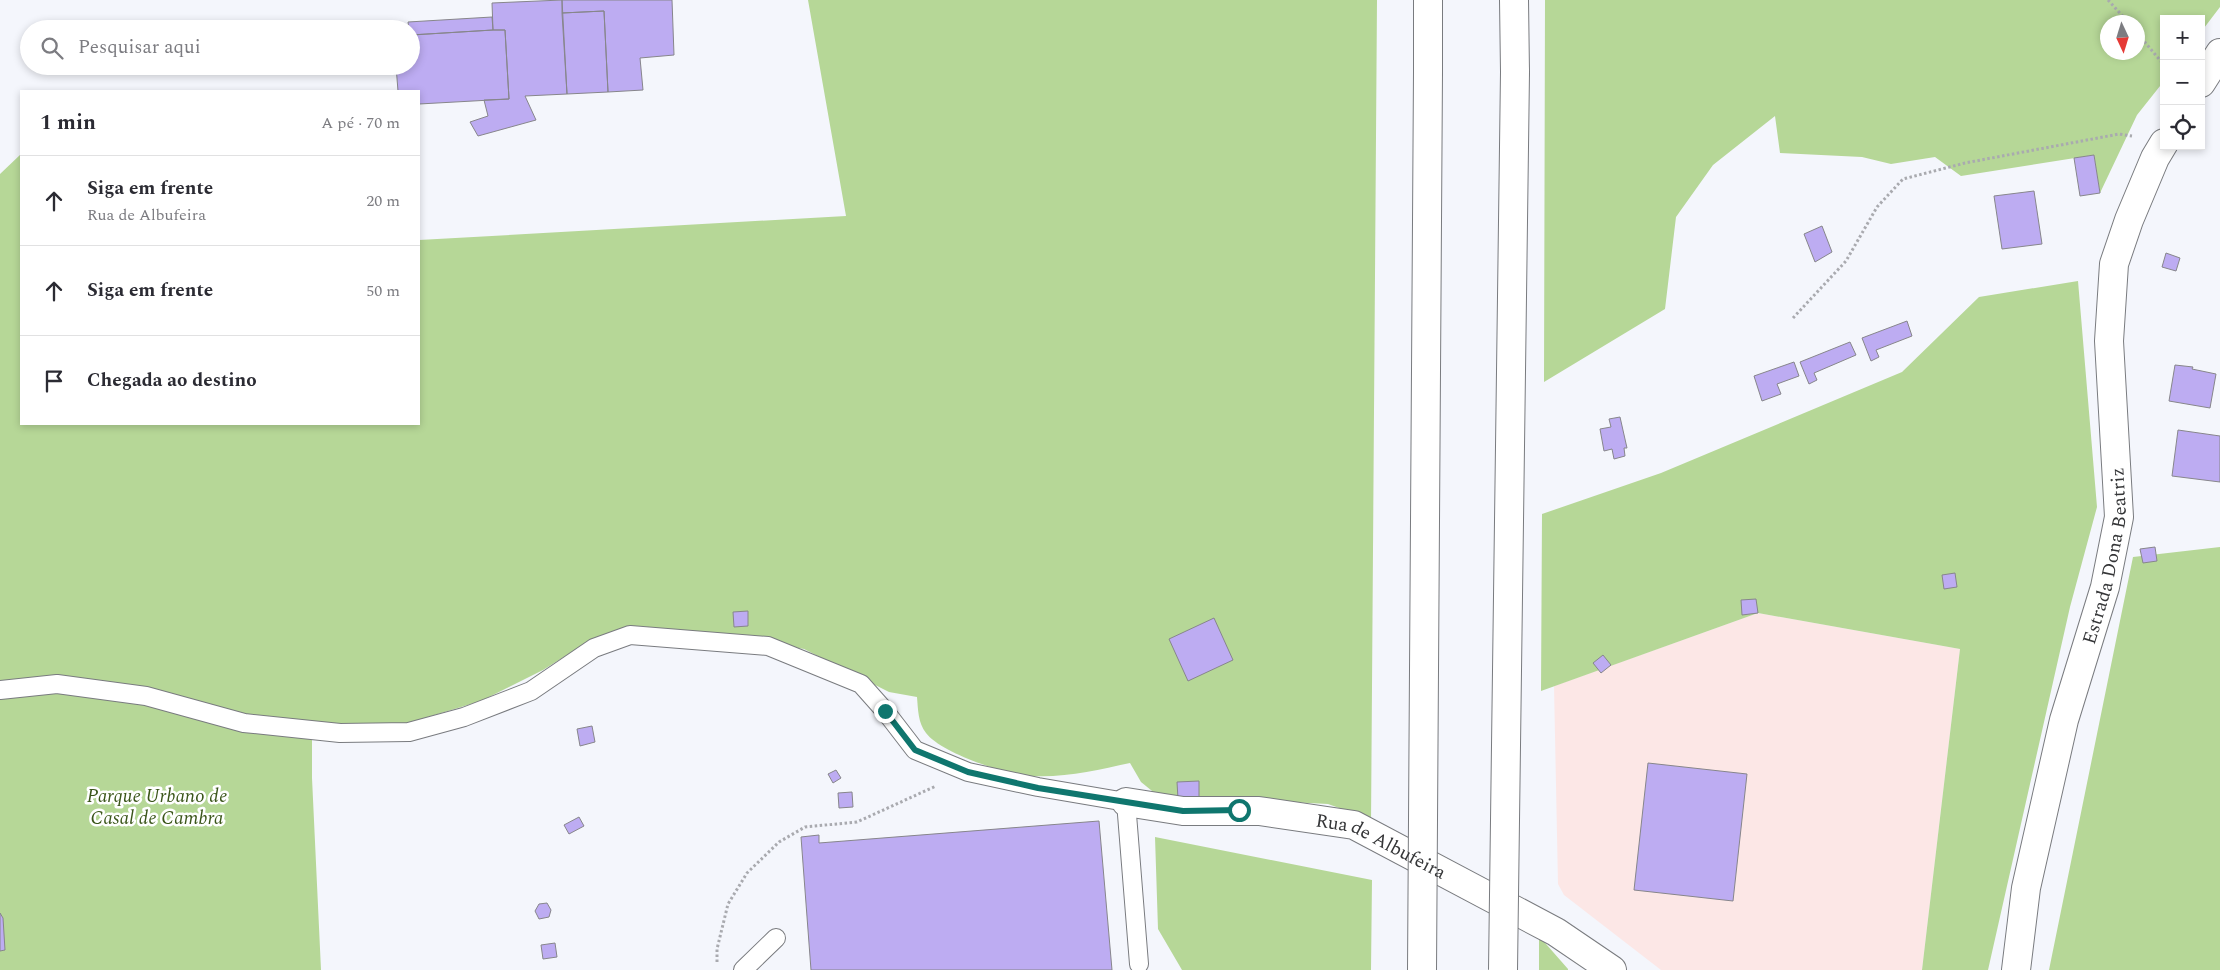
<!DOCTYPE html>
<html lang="pt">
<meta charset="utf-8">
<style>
:root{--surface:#fff;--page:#f7f7f7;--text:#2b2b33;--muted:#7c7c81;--line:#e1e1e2}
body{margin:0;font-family:Spectral,serif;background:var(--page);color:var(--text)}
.controls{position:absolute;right:15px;top:15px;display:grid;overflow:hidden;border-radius:0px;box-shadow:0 2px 8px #0003}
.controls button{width:45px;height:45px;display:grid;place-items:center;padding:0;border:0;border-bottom:1px solid var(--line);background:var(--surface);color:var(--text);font:25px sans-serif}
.compass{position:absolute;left:2100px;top:15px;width:45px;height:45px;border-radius:50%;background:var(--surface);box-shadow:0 2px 8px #0003;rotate:176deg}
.stop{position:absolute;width:15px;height:15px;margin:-11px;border:4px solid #0f766e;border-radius:50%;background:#fff}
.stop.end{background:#0f766e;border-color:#fff;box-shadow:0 1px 5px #0008}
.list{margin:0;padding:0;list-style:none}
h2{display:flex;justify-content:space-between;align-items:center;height:65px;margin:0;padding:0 20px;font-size:21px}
h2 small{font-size:16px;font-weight:400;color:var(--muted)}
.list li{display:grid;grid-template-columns:32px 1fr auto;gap:15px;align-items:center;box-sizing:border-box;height:90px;padding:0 20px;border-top:1px solid var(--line)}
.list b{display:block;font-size:19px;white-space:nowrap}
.list p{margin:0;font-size:16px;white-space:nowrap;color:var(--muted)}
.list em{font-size:16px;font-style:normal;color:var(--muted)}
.icon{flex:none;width:28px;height:28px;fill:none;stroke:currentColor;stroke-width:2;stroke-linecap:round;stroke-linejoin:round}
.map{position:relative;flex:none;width:2220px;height:970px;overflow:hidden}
.search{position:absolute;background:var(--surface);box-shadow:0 2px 8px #0003;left:20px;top:20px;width:400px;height:55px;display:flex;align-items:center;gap:12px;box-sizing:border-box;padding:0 18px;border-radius:28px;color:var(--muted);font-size:19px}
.panel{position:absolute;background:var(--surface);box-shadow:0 2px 8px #0003;left:20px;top:90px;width:400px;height:335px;border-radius:0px}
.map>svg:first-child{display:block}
.industrial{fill:#fce7e6}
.green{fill:#b6d797;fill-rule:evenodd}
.building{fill:#bdacf2;stroke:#87868b}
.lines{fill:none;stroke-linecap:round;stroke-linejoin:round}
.lane-casing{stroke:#797b7f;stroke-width:20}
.street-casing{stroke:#797b7f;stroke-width:30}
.secondary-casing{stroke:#797b7f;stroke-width:30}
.highway-casing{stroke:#797b7f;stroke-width:30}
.path{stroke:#a9aaaf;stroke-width:3;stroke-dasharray:2.5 2.5;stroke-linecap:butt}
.lane{stroke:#fff;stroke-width:18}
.street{stroke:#fff;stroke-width:28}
.secondary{stroke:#fff;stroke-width:28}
.highway{stroke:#fff;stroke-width:28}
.highway-bridge-casing{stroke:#797b7f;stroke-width:30;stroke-linecap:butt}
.highway-bridge{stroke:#fff;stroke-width:28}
.route{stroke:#0f766e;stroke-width:6}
.labels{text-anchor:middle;stroke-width:5;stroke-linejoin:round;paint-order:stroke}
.street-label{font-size:19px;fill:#353638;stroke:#fff}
.park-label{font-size:19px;font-style:italic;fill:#3a5519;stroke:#fff}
</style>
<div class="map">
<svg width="2220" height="970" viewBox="0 0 2220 970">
<rect width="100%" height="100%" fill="#f4f6fc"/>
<path class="industrial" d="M1758 613 1960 649 1922 970H1661L1564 895 1558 884 1554 686Z"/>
<path class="green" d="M808 0H1377L1371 825 1353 813 1328 804 1157 795 1141 782 1130 763C1098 770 1065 778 1031 776 1007 775 941 753 926 733 918 723 918 709 917 697L889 692 804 649 718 634 638 626 594 638 543 670 481 701 408 723 312 724V778L321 970H0V174L21 154V424H419V240L846 216Z
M1545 0H2220V7L2201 32V19H2164V81L2137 115 2100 193 2094 155 1961 176 1935 157 1891 164 1862 157 1780 153 1775 116 1713 165 1676 217 1665 309 1544 382ZM2108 22H2138V52H2108Z
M2078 281 2097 507 2070 607 1988 970H1922L1960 649 1758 613 1541 691 1542 514 1661 473 1902 372 1979 297Z
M2220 547V970H2049L2133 557Z
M1155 837 1372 880 1371 970H1182L1158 929Z
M1539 936 1568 969V970H1539Z"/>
<path class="building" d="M562 0 567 94 525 96 536 120 478 136 470 122 488 116 484 100 509 99 505 30H493L492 3Z
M562 0H672L674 55 640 58 643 90 608 92 604 11 562 13Z
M604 11 608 92 567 94 562 13Z
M492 17 493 30 411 35V29H409L408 22Z
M493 30H505L509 99 419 104V91H398L396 66H411V35Z
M2094 155 2100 193 2080 196 2074 158Z
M2034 191 2042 244 2002 249 1994 196Z
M1822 226 1832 252 1815 262 1804 234Z
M2166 253 2180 258 2176 271 2162 267Z
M1907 321 1912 336 1876 350 1879 357 1871 361 1862 338Z
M1850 342 1856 355 1814 373 1817 380 1809 384 1800 362Z
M1794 362 1799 376 1777 384 1781 394 1762 401 1754 376Z
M2175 365 2193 367 2192 369 2216 374 2210 408 2169 401Z
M1620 417 1627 448H1624L1625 456 1614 459 1612 449 1604 451 1600 429 1611 427 1609 419Z
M2178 430 2220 436V482L2172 476Z
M2155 547 2157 561 2143 563 2140 549Z
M1955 573 1957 587 1944 589 1942 575Z
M1756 599 1758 613 1742 615 1741 600Z
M748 611V626L734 627 733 612Z
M1214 618 1233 660 1188 681 1169 639Z
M1603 655 1611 665 1601 673 1593 663Z
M592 726 595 742 580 746 577 729Z
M1648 763 1747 774 1733 901 1634 890Z
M836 770 841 778 833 783 828 774Z
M1199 781V798L1178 799 1177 782Z
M852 792 853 807 839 808 838 793Z
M579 817 584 826 569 834 564 825Z
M1099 821 1112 970H811L801 837 819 835V843Z
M547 903 551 910 549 917 539 919 535 911 539 904Z
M0 913 3 918 5 950 0 951Z
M555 943 557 957 543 959 541 945Z"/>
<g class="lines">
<g class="lane-casing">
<path id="lane" d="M0 690 57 684 146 696 244 723 340 733 409 732 464 717 531 691 594 648 630 635 768 646 861 684 885 711 915 750 968 772 1038 787 1126 802 1139 964
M743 970 776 938"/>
</g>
<g class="street-casing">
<g id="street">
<path id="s1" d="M1126 802 1183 811H1259L1354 825 1556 932 1612 970"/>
</g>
</g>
<g class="secondary-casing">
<g id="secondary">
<path d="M2201 83 2220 53"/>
<path id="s2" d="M2016 970 2026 888 2064 720 2105 587 2119 517 2109 341 2114 264 2129 220 2155 158 2164 143"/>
</g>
</g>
<g class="highway-casing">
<path id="highway" d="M1514 0 1515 72
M1428 72V0"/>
</g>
<path class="path" d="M2108 0 2128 22
M2138 34 2164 65
M1793 318 1846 261 1877 207 1903 179 1965 163 2119 134 2132 136
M717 962V949L728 904 747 873 779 842 805 827 857 822 936 786"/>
<use href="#lane" class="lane"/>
<use href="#street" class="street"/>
<use href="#secondary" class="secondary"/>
<use href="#highway" class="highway"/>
<g class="highway-bridge-casing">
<path id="highway-bridge" d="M1422 970 1428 72
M1503 970 1515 72"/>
</g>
<use href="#highway-bridge" class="highway-bridge"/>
</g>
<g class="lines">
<path class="route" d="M885 711 915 750 968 772 1038 788 1183 811 1239 810"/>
</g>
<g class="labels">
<g class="street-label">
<text dy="7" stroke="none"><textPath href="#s2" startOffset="425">Estrada Dona Beatriz</textPath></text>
<text dy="7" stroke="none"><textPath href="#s1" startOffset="262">Rua de Albufeira</textPath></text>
</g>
<g class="park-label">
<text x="157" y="802">Parque Urbano de<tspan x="157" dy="22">Casal de Cambra</tspan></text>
</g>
</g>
</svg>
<div class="controls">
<button>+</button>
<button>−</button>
<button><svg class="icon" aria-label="locate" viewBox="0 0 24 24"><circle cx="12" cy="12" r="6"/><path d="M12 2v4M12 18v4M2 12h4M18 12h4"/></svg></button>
</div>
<svg class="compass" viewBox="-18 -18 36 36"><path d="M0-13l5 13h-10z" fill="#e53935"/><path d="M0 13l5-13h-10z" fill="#7c7c81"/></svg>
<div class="stop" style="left:1239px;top:810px"></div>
<div class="stop end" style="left:885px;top:711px"></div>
<div class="search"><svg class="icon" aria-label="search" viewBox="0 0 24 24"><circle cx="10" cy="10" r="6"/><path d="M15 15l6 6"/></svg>Pesquisar aqui</div>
<section class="panel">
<h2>1 min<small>A pé · 70 m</small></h2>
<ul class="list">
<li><svg class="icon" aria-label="ahead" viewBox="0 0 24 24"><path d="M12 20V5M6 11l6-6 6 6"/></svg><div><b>Siga em frente</b><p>Rua de Albufeira</p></div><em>20 m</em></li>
<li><svg class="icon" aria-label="ahead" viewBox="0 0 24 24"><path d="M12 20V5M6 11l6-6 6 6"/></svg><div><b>Siga em frente</b></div><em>50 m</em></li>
<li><svg class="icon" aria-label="arrive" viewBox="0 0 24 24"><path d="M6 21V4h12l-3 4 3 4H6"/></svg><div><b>Chegada ao destino</b></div></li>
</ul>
</section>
</div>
